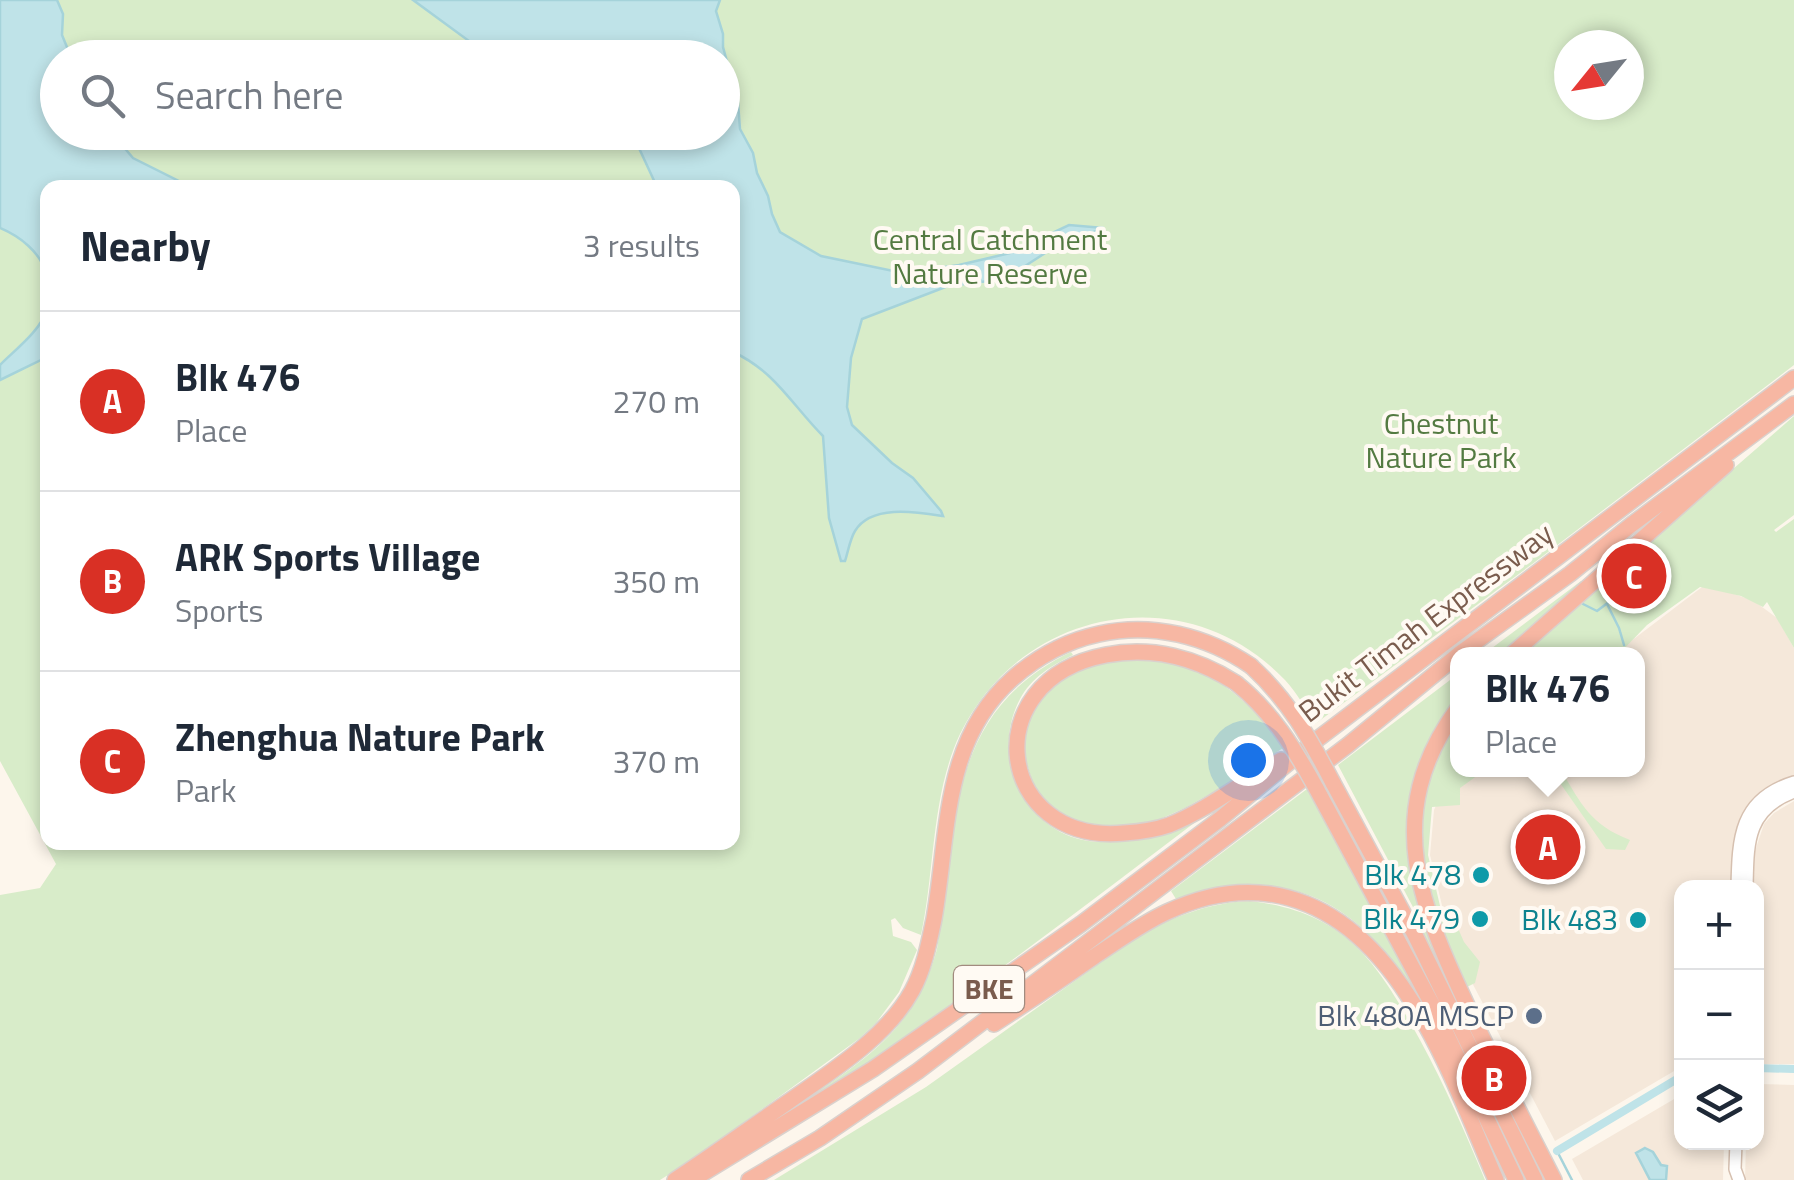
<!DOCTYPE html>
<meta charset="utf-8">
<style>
:root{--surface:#fff;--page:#f2f2f3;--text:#1f2937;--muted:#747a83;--line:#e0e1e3;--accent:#d93025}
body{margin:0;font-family:"Titillium Web",sans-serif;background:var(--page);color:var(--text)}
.controls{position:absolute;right:30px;bottom:30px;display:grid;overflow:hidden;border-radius:20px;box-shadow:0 5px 15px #0003}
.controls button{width:90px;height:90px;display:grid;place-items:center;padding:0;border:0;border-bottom:2px solid var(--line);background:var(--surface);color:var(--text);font:50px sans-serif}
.compass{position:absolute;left:1554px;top:30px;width:90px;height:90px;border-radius:50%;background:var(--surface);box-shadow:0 5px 15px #0003;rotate:240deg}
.you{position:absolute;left:1248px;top:760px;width:35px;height:35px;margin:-25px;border:8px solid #fff;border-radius:50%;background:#1a73e8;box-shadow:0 0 0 15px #1a73e833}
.badge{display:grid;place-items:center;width:65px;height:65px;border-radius:50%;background:var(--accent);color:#fff;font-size:32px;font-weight:700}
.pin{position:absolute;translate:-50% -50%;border:5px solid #fff;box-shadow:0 2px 10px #0006}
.popup{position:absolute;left:1450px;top:647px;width:195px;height:130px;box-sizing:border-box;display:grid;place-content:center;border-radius:20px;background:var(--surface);filter:drop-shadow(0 2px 8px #0005);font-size:32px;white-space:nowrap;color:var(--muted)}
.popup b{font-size:38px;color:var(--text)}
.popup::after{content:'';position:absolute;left:50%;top:100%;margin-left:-20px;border:20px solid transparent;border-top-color:var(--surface)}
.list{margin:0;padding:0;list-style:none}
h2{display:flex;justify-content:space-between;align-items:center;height:130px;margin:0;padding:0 40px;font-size:42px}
h2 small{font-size:32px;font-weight:400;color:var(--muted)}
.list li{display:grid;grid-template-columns:65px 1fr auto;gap:30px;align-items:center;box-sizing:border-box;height:180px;padding:0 40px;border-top:2px solid var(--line)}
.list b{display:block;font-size:38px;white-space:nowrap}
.list p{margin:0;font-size:32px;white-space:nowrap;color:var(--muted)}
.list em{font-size:32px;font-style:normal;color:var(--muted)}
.icon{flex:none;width:55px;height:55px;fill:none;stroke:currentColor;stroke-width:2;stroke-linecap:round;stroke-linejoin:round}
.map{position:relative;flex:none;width:1794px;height:1180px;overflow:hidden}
.search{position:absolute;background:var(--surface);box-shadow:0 5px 15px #0003;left:40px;top:40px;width:700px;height:110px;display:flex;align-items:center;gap:25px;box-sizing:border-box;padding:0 35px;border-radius:55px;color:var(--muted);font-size:38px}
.panel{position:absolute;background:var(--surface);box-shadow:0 5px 15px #0003;left:40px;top:180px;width:700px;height:670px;border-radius:20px}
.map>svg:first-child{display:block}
.residential{fill:#f5e8da}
.green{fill:#d8ecc9;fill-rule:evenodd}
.water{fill:#bfe3e8;stroke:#a5d3da;stroke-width:2.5}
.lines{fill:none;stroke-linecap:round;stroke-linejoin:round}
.stream{stroke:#a5d3da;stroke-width:2.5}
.canal{stroke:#bfe3e8;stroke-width:8}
.secondary-casing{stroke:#d6c0b0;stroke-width:14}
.highway-casing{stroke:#dad1cd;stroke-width:18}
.secondary{stroke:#fff;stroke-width:11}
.highway{stroke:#f7b7a3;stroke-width:15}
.highway-bridge-casing{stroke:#dad1cd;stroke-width:18;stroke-linecap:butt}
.highway-bridge{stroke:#f7b7a3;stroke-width:15}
.culture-dot{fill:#0f9aa8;stroke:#fffaf3;stroke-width:4}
.service-dot{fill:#5c6f8a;stroke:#fffaf3;stroke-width:4}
.labels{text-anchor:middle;stroke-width:8;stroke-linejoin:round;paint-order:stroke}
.shield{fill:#fffaf3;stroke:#a28b7f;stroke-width:2.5}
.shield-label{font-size:28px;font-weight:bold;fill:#7a5c4d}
.park-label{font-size:30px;fill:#537a41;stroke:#fffaf3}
.street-label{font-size:30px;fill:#7a5c4d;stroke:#fffaf3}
.culture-label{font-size:30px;fill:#0d838f;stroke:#fffaf3;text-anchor:end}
.service-label{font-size:30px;fill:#4e5e75;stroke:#fffaf3;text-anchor:end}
</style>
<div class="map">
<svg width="1794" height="1180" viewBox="0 0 1794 1180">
<rect width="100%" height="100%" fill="#fdf6ec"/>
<path class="residential" d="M1706 584 1754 601 1777 618 1794 648V777L1773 785 1754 799 1743 813 1735 833 1732 887 1682 888 1681 1067 1555 1141 1468 975 1445 918 1430 855 1434 810 1447 782 1463 770H1638V654H1614Z
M1794 801V1064H1757L1756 888H1752L1754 854 1764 824 1774 813Z
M1757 1084 1794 1085V1180H1745L1746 1143 1756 1142Z
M1681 1095 1682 1142 1724 1143 1723 1180H1583L1572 1159Z"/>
<path class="green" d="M0 0H1794V365L1535 562 1315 724C1306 709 1297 693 1285 680 1186 576 1022 607 960 734 931 796 935 870 921 935L903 928 895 918 891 920 893 936 911 942 917 950 899 992 876 1023 860 1038 695 1158 660 1180H0V895L40 888 56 864 0 761ZM1569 45H1629V105H1569ZM58 58H722V132H58ZM48 188H732V842H48Z
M1794 416V515L1774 530 1776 532 1794 519V648L1767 602 1763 607 1741 596 1700 587 1647 625 1619 654H1520Z
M1581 581 1585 586 1507 654H1484Z
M1071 652 1073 655C1052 665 1031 678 1020 699 991 753 1021 827 1083 840 1128 849 1169 826 1210 811 1074 914 940 1018 796 1110L795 1107C862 1061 914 1033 937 949 958 829 943 713 1071 652Z
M1118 659C1134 659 1150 659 1166 661 1216 670 1256 707 1283 748L1226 785 1185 808 1158 820 1111 828 1081 824 1053 809 1034 787 1023 751 1025 727 1037 700 1071 674 1096 664Z
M1458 674V704L1437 734 1410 859 1470 1000 1549 1156 1523 1170 1399 918 1414 909 1338 765Z
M1458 718V770H1485L1460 788V805L1432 807 1428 855 1441 910 1453 917 1464 942 1480 962 1475 983 1467 987C1431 910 1402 844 1437 759 1442 745 1451 731 1458 718Z
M1551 770H1561C1581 804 1591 825 1630 840L1625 850 1606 849Z
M1307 789 1426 1005 1423 1007C1409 985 1395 962 1377 943 1320 881 1253 874 1176 899L1171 891Z
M1250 901C1346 912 1377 962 1420 1040 1445 1086 1465 1132 1485 1180H774L926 1087 1135 938C1169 918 1210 902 1250 901Z"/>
<path class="water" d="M0 0H57L63 14 62 35 71 57 58 58V132L116 133 122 145 133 158 187 185H208L209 187 48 188 47 299C47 291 48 282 46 274 41 252 19 236 0 228Z
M413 0H720L716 11 723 34V47L738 102 740 129 753 153 757 173 768 196 772 214 780 232 821 256 903 273 959 265 1010 253 1069 225 1104 228 1056 246 1005 279 948 286 862 319 851 358 847 407 852 425 892 463 913 478 941 511 943 516C917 512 871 504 855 531 850 539 848 552 845 561H841L829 518 823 436C792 405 775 371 733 352L732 188 657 187 632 133 722 132V58L498 57 473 44Z
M47 310V357L0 380V365C16 349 40 331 47 310Z
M1645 1148 1653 1152 1661 1165 1667 1166 1666 1180H1650L1636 1153Z"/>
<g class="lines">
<path class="stream" d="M1583 604 1597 611 1618 595
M1607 604 1619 628 1624 645
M1557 1151 1572 1180"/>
<path class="canal" d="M1756 1068 1794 1069
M1557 1151 1682 1076"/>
<g class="secondary-casing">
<path id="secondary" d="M1737 888C1738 838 1739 799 1794 782
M1747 888C1748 844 1746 810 1794 792
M1736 1142 1735 1169 1739 1180"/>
</g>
<g class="highway-casing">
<path id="highway" d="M1459 654 1570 574 1631 525 1794 404
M1512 654 1726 465
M1236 683C1197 658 1152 646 1106 655 974 680 996 845 1124 833 1139 832 1155 830 1169 825 1209 809 1243 781 1281 760
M1458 708C1379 816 1422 909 1472 1016 1498 1071 1526 1125 1554 1180
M1333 783 1415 935 1535 1180
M1316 788 1433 1006 1516 1180
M994 1024C1028 1002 1062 979 1095 956 1118 941 1141 924 1167 912 1199 897 1235 889 1270 894 1399 913 1451 1078 1496 1180
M675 1180C713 1155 750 1128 788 1102 829 1073 887 1037 912 991 924 969 929 943 934 919 949 834 942 741 1012 679 1038 656 1066 641 1099 634 1152 622 1207 636 1251 666
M692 1180 873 1069 1081 924 1220 819 1315 741 1794 378
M749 1180 820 1138 918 1071 1348 745 1458 655"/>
</g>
<use href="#secondary" class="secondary"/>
<use href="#highway" class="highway"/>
<g class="highway-bridge-casing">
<path id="highway-bridge" d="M1251 666C1289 701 1309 737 1333 783
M1236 683C1272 712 1294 748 1316 788"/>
</g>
<use href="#highway-bridge" class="highway-bridge"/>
</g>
<g class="culture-dot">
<circle cx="1481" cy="875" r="10"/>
<circle cx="1480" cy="919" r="10"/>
<circle cx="1638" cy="920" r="10"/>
</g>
<circle class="service-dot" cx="1534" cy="1016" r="10"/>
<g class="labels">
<rect class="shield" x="954" y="966" width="70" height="46" rx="8"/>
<g class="shield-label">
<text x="989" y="999">BKE</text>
</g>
<g class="park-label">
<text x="990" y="250">Central Catchment<tspan x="990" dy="34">Nature Reserve</tspan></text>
<text x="1441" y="434">Chestnut<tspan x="1441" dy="34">Nature Park</tspan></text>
</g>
<g class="street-label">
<text transform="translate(1426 623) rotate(-37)" y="10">Bukit Timah Expressway</text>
</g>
<g class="culture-label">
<text x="1461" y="885">Blk 478</text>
<text x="1460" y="929">Blk 479</text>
<text x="1618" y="930">Blk 483</text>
</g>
<g class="service-label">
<text x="1514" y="1026">Blk 480A MSCP</text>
</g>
</g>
</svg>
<div class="controls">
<button>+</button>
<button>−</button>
<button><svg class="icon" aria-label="layers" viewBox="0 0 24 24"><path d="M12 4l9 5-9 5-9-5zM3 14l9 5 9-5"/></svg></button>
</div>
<svg class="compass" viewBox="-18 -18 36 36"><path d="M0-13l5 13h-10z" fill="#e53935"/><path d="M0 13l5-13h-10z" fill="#747a83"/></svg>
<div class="you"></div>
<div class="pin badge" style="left:1548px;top:847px">A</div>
<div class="popup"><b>Blk 476</b>Place</div>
<div class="pin badge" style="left:1494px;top:1078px">B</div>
<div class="pin badge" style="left:1634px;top:576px">C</div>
<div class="search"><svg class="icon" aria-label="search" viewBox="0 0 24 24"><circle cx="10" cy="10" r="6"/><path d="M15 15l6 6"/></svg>Search here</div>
<section class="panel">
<h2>Nearby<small>3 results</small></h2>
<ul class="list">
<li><span class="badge">A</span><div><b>Blk 476</b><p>Place</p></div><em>270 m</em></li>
<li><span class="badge">B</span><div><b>ARK Sports Village</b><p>Sports</p></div><em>350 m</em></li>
<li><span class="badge">C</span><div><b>Zhenghua Nature Park</b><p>Park</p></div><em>370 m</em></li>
</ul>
</section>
</div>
